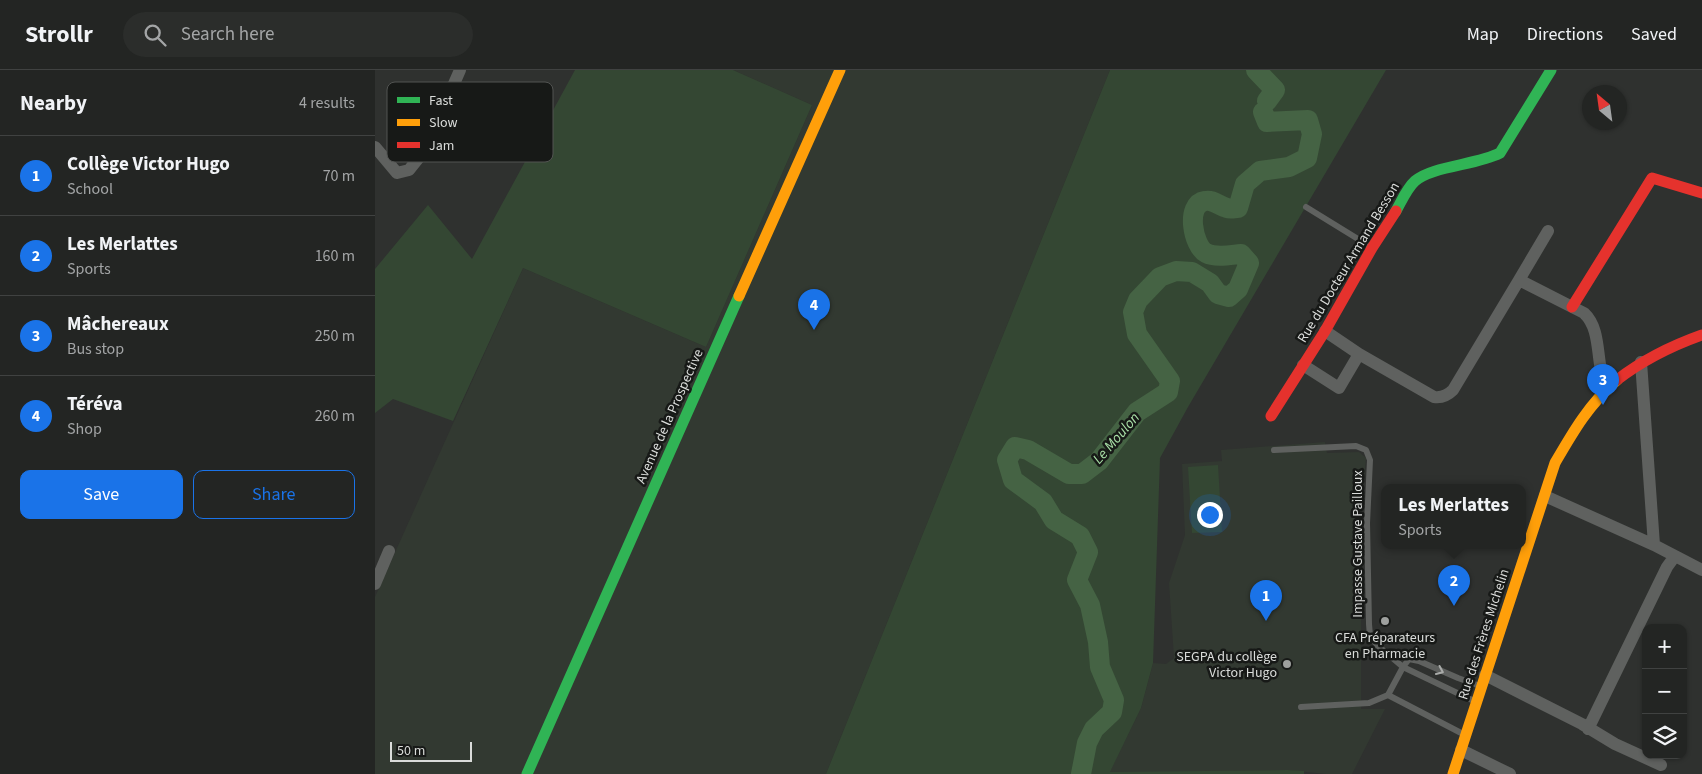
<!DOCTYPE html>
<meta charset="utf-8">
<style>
:root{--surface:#232523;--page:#2b2d2b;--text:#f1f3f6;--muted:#a3a5a6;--line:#404241;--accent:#1a73e8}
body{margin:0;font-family:"Source Sans 3",sans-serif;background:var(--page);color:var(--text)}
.controls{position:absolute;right:15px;bottom:15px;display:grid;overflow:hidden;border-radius:10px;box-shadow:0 1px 4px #0004}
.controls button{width:45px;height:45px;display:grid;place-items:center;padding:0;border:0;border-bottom:1px solid var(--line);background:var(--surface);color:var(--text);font:25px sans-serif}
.compass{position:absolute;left:1207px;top:15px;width:45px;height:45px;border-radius:50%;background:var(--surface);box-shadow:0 1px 4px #0004;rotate:331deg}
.scale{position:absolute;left:15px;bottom:12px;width:82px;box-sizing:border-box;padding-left:5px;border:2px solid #dadcda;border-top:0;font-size:14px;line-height:18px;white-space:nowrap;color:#dadcda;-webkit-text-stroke:4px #171917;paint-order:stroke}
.you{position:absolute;left:834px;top:444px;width:18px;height:18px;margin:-12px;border:4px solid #fff;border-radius:50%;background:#1a73e8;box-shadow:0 0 0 8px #1a73e833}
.badge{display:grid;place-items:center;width:32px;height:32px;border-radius:50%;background:var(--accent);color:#fff;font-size:16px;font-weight:700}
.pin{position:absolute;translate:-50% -41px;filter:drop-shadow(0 1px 2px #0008)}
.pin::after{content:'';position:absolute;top:26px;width:18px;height:15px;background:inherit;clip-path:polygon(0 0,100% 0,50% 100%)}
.popup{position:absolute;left:1006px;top:414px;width:145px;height:65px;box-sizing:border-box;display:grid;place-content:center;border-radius:10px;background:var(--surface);filter:drop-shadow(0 1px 4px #0005);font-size:16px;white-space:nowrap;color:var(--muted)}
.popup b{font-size:19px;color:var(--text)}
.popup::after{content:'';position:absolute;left:50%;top:100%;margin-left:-10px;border:10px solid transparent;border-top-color:var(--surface)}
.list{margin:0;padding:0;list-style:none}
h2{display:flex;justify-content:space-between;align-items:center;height:65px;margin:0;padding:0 20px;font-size:21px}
h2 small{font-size:16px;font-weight:400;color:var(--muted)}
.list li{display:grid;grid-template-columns:32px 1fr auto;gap:15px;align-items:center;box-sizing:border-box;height:80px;padding:0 20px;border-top:1px solid var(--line)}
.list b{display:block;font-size:19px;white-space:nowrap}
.list p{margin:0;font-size:16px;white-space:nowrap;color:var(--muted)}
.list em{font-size:16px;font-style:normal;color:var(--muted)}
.actions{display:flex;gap:10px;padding:15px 20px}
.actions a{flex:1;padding:11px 0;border:1px solid var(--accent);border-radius:10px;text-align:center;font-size:18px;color:var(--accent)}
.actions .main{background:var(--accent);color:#fff}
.icon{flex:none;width:28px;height:28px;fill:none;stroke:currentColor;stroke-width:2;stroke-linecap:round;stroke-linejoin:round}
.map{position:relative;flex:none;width:1327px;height:704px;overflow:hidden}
header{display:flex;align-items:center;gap:30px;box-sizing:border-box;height:70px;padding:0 25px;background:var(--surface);border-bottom:1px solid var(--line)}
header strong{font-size:24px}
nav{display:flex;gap:28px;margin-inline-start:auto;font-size:18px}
.search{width:350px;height:45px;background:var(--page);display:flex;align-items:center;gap:12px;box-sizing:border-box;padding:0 18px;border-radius:28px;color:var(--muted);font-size:19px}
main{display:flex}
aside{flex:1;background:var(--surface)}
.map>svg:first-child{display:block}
.built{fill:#323931}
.green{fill:#344733}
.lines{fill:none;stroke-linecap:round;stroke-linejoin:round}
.river{stroke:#456344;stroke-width:20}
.lane{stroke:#5f615f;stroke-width:6}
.street{stroke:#5f615f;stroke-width:12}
.fast{stroke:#30b455;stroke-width:11}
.slow{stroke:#ff9f0a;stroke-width:11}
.jam{stroke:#e5322d;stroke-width:11}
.oneway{stroke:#a9aba9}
.poi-dot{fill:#9ea09e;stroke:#171917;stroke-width:2}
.labels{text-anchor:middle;stroke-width:5;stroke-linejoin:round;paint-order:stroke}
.street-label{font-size:14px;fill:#dadcda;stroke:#171917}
.poi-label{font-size:14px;fill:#dadcda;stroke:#171917}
.water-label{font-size:15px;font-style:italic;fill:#a9dfa7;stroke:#171917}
.key{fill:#171917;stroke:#525452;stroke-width:1}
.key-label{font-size:14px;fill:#dadcda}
</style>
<header>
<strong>Strollr</strong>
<div class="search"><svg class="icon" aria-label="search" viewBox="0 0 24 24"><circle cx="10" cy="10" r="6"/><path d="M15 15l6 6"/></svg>Search here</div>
<nav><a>Map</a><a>Directions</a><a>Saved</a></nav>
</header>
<main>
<aside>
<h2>Nearby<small>4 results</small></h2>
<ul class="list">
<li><span class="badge">1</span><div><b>Collège Victor Hugo</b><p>School</p></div><em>70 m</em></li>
<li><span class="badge">2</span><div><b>Les Merlattes</b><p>Sports</p></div><em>160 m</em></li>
<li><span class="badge">3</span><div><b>Mâchereaux</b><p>Bus stop</p></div><em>250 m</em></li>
<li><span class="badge">4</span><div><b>Téréva</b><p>Shop</p></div><em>260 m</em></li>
</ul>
<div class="actions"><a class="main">Save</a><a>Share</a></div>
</aside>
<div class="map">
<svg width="1327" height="704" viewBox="0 0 1327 704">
<rect width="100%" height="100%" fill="#2f312f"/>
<path class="built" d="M358 0H735L451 704H0V527L148 198 331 277 437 35Z
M950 372 952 383 984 382 991 388 986 442V639H1010L977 704H951L912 700 734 703 766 638 778 593 791 594 799 588 794 513 810 465 807 394 847 391 846 380Z"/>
<path class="green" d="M200 0H358L437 35 331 277 148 198 78 351 18 329 0 343V199L53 135 97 189Z
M735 0H1011L813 337 785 388 778 593 766 638 735 702 912 700 929 701V704H451Z
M843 395 847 462 817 463 813 397Z"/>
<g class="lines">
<path class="river" d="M881 0 900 20 892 31
M706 704 712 673 719 659 737 642 739 630 725 597 723 572 715 535 702 510 713 482 705 466 679 450 668 432 638 410 632 390 640 377 653 380 694 404H707L724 391 762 342 793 322 795 311 762 264 758 242 763 230 785 207 801 201 817 202 835 213 843 224 854 227 863 219 874 193 866 184C855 185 841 188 831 183 818 176 810 134 830 131 838 129 844 136 852 138 855 139 860 138 863 138L870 114 885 101 914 97 932 88 937 64 933 50 892 52 888 42"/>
<path class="lane" d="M931 137 996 177
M899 380 981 376 991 380 995 390 992 453 994 554 995 566 1002 575 1028 597 1099 631
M926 637 994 633 1013 625
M1090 665 1013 625 1028 597 1034 589 1044 591 1083 608 1105 616"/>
<path class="street" d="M0 77 22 103 34 100 50 80 85 0
M1144 210 1173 161
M950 261 984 284 1059 327C1066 328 1072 326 1078 320L1144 210 1209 243C1224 257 1222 281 1226 300 1227 307 1230 314 1232 320
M1266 292 1279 475
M928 295 964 318 984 284
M1170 426 1279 475 1327 500
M0 514 14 481
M1110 605 1207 654 1240 674 1286 695
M1213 659 1292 497 1300 486
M1086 680 1135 704"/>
<path class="fast" d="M1021 141C1026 132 1032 118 1040 111 1057 96 1102 95 1125 83L1176 0
M152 704 364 226"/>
<path class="slow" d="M364 226 465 0
M1078 704 1180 393C1198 362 1214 334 1242 310"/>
<path class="jam" d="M1197 237 1277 108 1327 123
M1242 310C1268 290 1296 276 1327 265
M896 346 950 261 997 178 1021 141"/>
</g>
<defs><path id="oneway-chevron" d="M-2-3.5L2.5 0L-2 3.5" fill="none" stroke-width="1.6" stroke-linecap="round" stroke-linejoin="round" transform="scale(1.25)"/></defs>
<use class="oneway" href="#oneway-chevron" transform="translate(1065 601) rotate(24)"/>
<g class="poi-dot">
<circle cx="1010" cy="551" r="5"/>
<circle cx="912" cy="594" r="5"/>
</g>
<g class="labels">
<g class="street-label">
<text transform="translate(973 192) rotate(-59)" y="5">Rue du Docteur Armand Besson</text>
<text transform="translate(294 346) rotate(-66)" y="5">Avenue de la Prospective</text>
<text transform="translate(982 474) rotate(-90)" y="5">Impasse Gustave Pailloux</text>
<text transform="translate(1108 564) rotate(-72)" y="5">Rue des Frères Michelin</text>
</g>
<g class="poi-label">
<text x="1010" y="572">CFA Préparateurs<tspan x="1010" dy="16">en Pharmacie</tspan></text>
<text x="902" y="591" text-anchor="end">SEGPA du collège<tspan x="902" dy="16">Victor Hugo</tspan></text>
</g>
<g class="water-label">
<text transform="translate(741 368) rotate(-49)" y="5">Le Moulon</text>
</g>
</g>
<rect x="12" y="12" width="166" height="80" rx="8" class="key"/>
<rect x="22" y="27" width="23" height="6" fill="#30b455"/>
<rect x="22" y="49" width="23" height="7" fill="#ff9f0a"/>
<rect x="22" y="72" width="23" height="6" fill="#e5322d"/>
<g class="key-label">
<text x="54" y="35">Fast</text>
<text x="54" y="57">Slow</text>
<text x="54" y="80">Jam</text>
</g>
</svg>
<div class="controls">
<button>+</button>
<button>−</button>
<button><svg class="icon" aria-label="layers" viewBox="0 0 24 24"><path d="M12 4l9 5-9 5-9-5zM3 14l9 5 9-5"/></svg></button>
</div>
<svg class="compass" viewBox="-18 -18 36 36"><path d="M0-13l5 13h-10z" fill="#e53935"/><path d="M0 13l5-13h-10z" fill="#a3a5a6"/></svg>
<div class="scale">50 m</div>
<div class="you"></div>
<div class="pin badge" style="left:891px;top:551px">1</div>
<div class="pin badge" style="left:1079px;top:536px">2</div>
<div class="popup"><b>Les Merlattes</b>Sports</div>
<div class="pin badge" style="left:1228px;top:335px">3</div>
<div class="pin badge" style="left:439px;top:260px">4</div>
</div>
</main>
